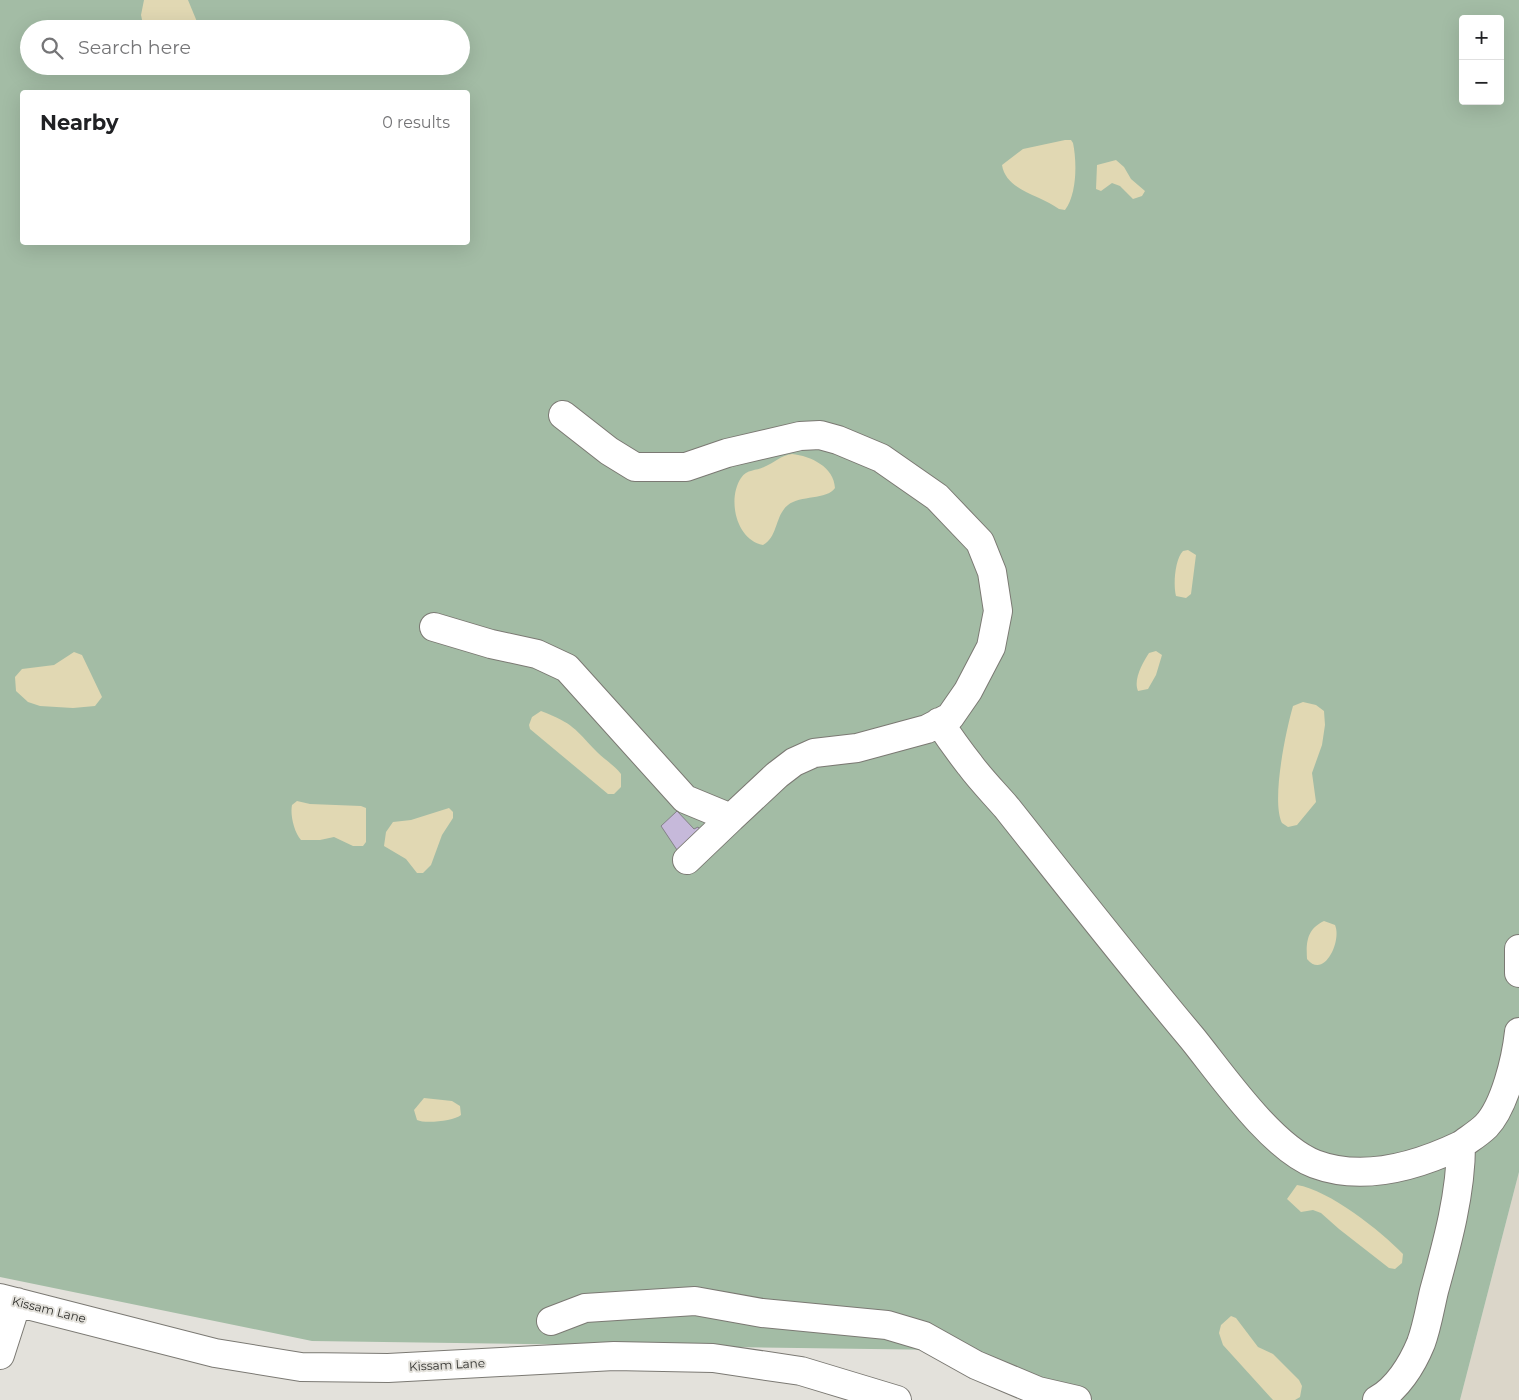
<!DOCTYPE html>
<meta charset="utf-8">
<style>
:root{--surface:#fff;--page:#f2f2f2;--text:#202124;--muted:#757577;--line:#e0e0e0}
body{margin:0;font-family:Montserrat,sans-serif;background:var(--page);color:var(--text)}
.controls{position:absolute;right:15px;top:15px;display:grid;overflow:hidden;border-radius:5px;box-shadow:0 5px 20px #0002}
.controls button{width:45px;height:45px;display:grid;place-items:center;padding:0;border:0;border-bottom:1px solid var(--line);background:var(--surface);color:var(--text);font:25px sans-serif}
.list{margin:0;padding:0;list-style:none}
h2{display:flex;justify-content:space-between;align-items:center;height:65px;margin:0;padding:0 20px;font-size:21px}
h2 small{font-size:16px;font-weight:400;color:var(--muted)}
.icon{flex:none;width:28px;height:28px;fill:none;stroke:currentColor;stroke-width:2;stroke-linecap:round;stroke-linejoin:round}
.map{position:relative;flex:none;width:1519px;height:1400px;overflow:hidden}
.search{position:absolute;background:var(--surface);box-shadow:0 5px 20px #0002;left:20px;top:20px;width:450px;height:55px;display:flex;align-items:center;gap:12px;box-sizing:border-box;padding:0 18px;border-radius:28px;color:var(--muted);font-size:19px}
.panel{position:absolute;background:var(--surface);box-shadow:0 5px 20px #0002;left:20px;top:90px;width:450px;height:155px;border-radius:5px}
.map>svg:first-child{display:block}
.built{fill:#dbd6c9}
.green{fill:#a3bca5;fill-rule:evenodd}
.sand{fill:#e1d8b3}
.building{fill:#c6b9da;stroke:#848187}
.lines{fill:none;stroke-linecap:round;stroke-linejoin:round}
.minor-casing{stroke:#7b7973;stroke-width:30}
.minor{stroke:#fff;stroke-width:28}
.labels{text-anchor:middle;stroke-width:4;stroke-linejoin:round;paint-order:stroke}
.street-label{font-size:12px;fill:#30302d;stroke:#e3e1db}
</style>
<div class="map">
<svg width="1519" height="1400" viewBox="0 0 1519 1400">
<rect width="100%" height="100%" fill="#e3e1db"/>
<path class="built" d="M1519 1172V1400H1460Z"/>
<path class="green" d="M0 0H1519V1172L1460 1400H1093L944 1350 312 1341 0 1277ZM1463 19H1500V101H1463ZM29 29H461V66H29ZM22 92H468V242H22Z"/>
<path class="sand" d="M144 0H188L200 29H144L141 15Z
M1065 140H1071L1073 143C1077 162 1077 194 1065 210L1059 209C1041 195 1006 191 1002 165L1023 149Z
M1116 160 1124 167 1131 179 1145 191 1142 196 1133 199 1120 186 1112 183 1101 191 1096 189 1097 165Z
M792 454C811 456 834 467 835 488 827 500 800 495 788 505 775 515 778 537 763 545 736 540 727 499 741 478 747 469 756 471 764 467 774 463 781 455 792 454Z
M1188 550 1196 555 1191 594 1186 598 1176 596C1173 585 1175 559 1183 551Z
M1156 651 1162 655 1156 675 1148 689 1138 691C1133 680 1143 662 1149 653Z
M74 652 82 655 102 697 95 706 73 708 40 706 28 702 16 691 15 677 22 669 54 665Z
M1303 702 1316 705 1324 711 1325 725 1322 745 1312 773 1316 802 1297 825 1288 827 1282 823C1271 801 1286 730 1293 706Z
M541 711C574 724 574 728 597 752 605 760 614 765 621 774V787L614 794H608L530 729 529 725 532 717Z
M297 801 310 804 361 806 366 808V842L363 846H353L334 837 320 840H301C294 832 290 815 292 805Z
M449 808 453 812V818L442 835 431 865 423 873H417L406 859 384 846 386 832 393 822 411 820Z
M1324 921 1335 925C1342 941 1324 980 1307 959 1306 942 1307 929 1324 921Z
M424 1098 452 1101 460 1106 461 1115C454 1121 425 1124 417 1120L414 1110Z
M1297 1185C1329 1190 1381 1231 1403 1254L1402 1263 1395 1269 1389 1268 1339 1229 1321 1213 1313 1210 1301 1212 1287 1199Z
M1231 1316 1236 1318 1258 1347 1273 1354 1299 1380 1302 1386 1300 1397 1295 1400H1273L1223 1345 1219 1333 1221 1325Z"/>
<path class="building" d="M677 811 694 829 698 827 703 833 679 853 661 826Z"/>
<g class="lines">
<g class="minor-casing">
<path id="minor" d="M434 627 491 644 537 654 567 668 685 799 731 818 777 775 794 762 814 753 857 748 927 729 950 717 968 691 991 647 998 611 992 572 980 542 937 497 881 458 838 440 820 435 800 436 727 453 686 467H635L609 451 563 415
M939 722C949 737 959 751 970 765 981 780 995 794 1007 808 1068 885 1129 963 1192 1038 1222 1075 1271 1147 1315 1164 1363 1182 1417 1166 1461 1145 1461 1194 1447 1244 1434 1291 1430 1308 1427 1327 1421 1343 1412 1365 1397 1389 1377 1400
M687 860 731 818
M1519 949V973
M1461 1145C1469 1139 1479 1133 1486 1126 1505 1106 1516 1059 1519 1032
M0 1298 215 1353 301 1367 388 1368 614 1356 713 1358 801 1371 897 1400
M551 1321 585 1308 695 1301 762 1313 887 1325 924 1336 976 1365 1038 1391 1077 1400
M0 1355 17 1302"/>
</g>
<use href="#minor" class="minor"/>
</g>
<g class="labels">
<g class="street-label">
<text transform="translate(49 1310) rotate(14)" y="4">Kissam Lane</text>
<text transform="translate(447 1365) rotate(-3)" y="4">Kissam Lane</text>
</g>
</g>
</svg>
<div class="controls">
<button>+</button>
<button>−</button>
</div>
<div class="search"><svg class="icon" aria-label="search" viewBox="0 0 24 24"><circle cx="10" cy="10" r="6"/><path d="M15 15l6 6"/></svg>Search here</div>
<section class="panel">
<h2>Nearby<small>0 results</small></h2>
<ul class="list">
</ul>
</section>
</div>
